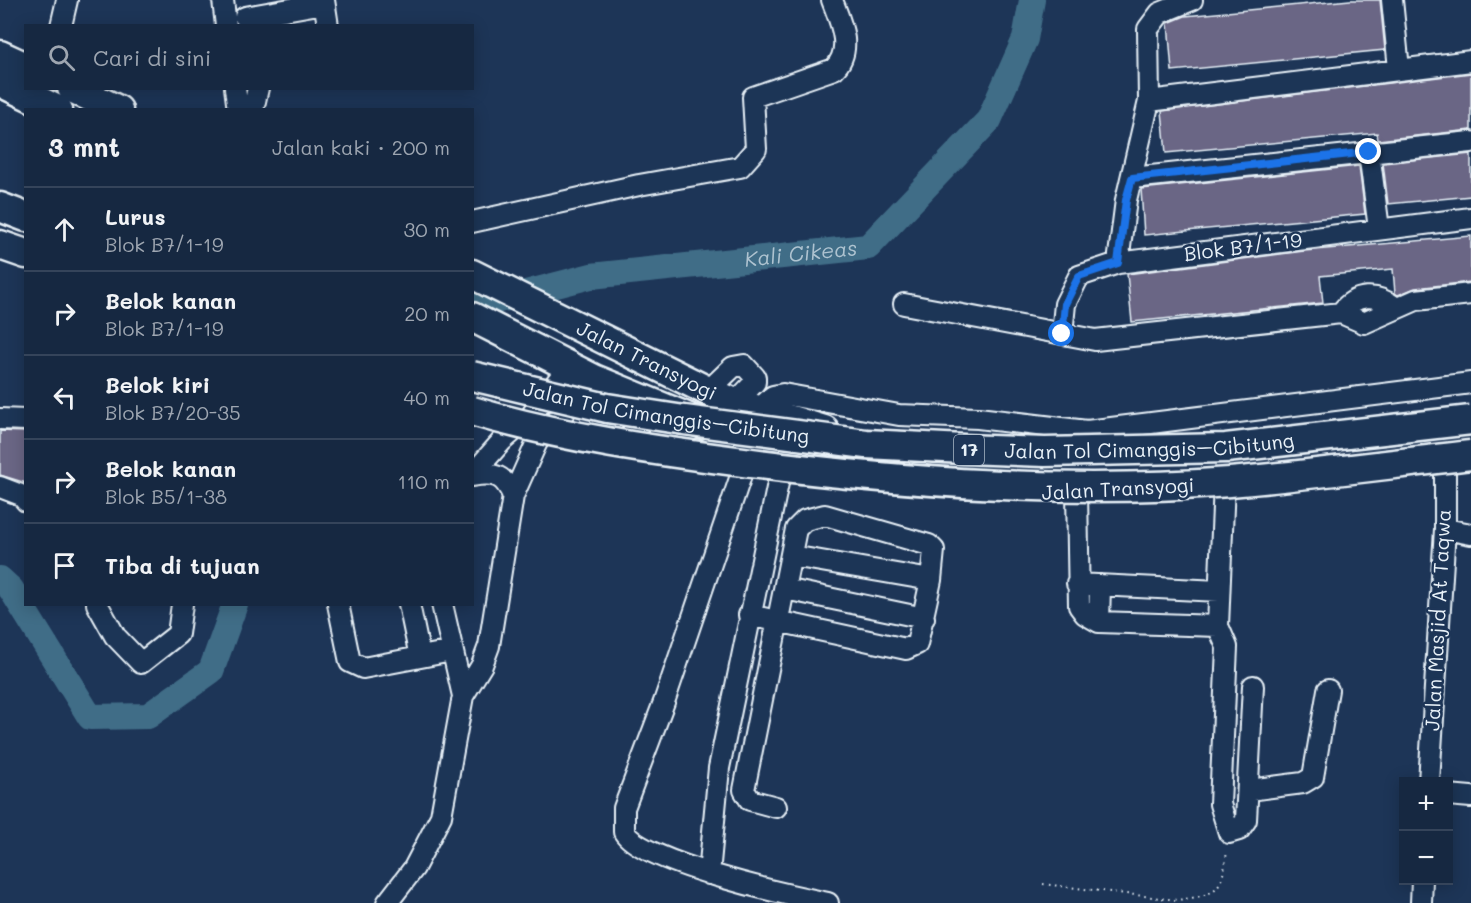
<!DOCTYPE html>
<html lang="id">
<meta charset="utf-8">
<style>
:root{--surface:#162841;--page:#23344c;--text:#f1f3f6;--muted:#9ea6b1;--line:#35445a}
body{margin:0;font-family:Mali,sans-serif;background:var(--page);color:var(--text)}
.controls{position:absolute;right:18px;bottom:18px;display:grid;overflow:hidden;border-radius:0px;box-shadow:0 3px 15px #0003}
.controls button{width:54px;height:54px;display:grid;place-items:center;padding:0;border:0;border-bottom:2px solid var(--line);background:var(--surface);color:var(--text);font:30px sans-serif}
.stop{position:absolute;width:18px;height:18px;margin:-14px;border:4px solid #1a73e8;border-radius:50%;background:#fff}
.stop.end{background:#1a73e8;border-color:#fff;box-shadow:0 2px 6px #0008}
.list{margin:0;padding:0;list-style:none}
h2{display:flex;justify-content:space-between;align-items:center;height:78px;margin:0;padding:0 24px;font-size:26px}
h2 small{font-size:20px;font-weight:400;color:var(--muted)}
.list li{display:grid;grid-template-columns:39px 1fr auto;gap:18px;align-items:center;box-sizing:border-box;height:84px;padding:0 24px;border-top:2px solid var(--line)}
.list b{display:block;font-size:22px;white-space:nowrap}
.list p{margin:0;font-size:20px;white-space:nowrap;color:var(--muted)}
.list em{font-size:20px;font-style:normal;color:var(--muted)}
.icon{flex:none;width:33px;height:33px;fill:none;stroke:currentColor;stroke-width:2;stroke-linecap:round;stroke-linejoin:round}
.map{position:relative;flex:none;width:1471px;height:903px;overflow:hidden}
.search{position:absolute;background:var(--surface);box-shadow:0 3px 15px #0003;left:24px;top:24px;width:450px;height:66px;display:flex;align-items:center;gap:15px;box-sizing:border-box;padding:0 21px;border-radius:0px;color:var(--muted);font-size:22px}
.panel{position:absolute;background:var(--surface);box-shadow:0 3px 15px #0003;left:24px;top:108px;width:450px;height:498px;border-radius:0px}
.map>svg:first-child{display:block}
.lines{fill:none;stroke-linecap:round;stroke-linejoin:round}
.river{stroke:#416d87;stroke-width:26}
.building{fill:#6a6685;stroke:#e8f1f8;stroke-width:1.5}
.minor-casing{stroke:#e8f1f8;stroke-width:24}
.highway-casing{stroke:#e8f1f8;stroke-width:33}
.path{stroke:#e8f1f8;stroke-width:2;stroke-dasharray:1.5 4.5;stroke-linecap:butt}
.minor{stroke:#1d3557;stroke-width:20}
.highway{stroke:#1d3557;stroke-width:28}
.highway-bridge-casing{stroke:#e8f1f8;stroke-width:33;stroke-linecap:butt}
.highway-bridge{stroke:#1d3557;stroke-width:28}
.route{stroke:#1a73e8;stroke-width:8}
.labels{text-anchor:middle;stroke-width:5;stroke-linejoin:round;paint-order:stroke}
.shield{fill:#1d3557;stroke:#abb9c8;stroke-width:1.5}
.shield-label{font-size:18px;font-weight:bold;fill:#e8f1f8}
.street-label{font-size:20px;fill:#e8f1f8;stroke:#1d3557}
.water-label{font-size:21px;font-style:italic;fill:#aec3d0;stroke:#1d3557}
</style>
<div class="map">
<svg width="1471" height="903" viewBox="0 0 1471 903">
<rect width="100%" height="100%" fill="#1d3557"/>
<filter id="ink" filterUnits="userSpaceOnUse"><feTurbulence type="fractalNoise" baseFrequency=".0167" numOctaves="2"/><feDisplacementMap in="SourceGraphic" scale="12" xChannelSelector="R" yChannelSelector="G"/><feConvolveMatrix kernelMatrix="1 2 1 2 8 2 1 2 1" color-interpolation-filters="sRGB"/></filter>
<g filter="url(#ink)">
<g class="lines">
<g class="river">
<path id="s1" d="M472 307 591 276 868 247 989 120 1025 39 1032 0"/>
<path d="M0 579 11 589 90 717 148 716 211 671 235 604"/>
</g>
</g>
<path class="building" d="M1350 0H1380L1385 50 1172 71 1168 23 1185 16Z
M1471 73V130L1378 140 1377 133 1166 153 1162 111Z
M1471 154V196L1388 204 1383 163Z
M1359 166 1365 214 1144 235 1141 189Z
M1471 236V282L1415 288 1398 295 1395 293 1393 269 1320 276 1323 303 1132 322 1127 274 1304 251Z
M0 431 26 432V483L0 475Z"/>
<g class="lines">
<g class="minor-casing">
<path id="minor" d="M223 0 226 26
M324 0 328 26
M1392 0 1399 69
M245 17 324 3
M61 26 67 0
M235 88 238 110
M1149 101 1471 61
M253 110 258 88
M1369 152 1379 229
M1132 178 1471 142
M472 222 639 185 740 167 756 149 753 97 834 69C854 50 840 21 832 0
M1118 263 1126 200 1149 101 1148 29 1160 13 1192 0
M904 304 1095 340 1341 313 1364 323 1416 300 1471 294
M1341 313C1355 293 1377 293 1395 307
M1062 334 1065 304 1079 276 1118 263 1471 218
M708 391 733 367 744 365 755 377V382L735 403
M758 410 773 396 783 394 899 415 978 418 1087 431 1471 383
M0 419 26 420
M749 452 664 702 624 808V832C643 863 788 895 828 903
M472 475 502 441 530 417 569 366
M472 476C495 472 504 475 513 496
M0 487 21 495 26 501
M1077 492 1079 606 1085 614 1099 622
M1445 529 1471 534
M792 556 931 580
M1077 584 1219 591
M1100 585 1099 622 1218 626 1224 483
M785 589 924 618
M97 604 115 636 141 663 178 634 182 604
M338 604 350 662 363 668 452 651
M409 604 420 657
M442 604 463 696
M749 615 906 649 917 644 931 580 934 550 929 545 825 515 805 520 796 529 744 790 750 800 776 807
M1218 626 1227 647 1220 804 1229 833 1239 830 1246 820 1253 686
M1429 782 1445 529V459
M1249 790 1303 783 1313 777 1328 690
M1448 795 1471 797
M709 874 719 768 784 454
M387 903 414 868 441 816 463 696 482 665 489 646 513 496 537 442 581 393
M1421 903 1422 880"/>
</g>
<g class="highway-casing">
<g id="highway">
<path d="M0 55 26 67"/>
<path d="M0 82 58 110"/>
<path d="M72 88 118 110"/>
<path d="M0 207 26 217"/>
<path d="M0 245 26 254"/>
<path id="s2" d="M472 274 708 391 735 403 824 430"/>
<path d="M472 317 594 379 752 444 814 462"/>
</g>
</g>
<path class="path" d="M1043 884 1177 900C1218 895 1222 891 1227 851"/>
<use href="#minor" class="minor"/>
<use href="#highway" class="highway"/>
<g class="highway-bridge-casing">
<g id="highway-bridge">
<path id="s3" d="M472 376 607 408 684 420 866 444 964 449 1045 452 1226 448 1471 420"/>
<path d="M472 411C563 438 657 451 751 463 909 483 1070 494 1230 482 1310 475 1391 464 1471 455"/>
</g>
</g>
<use href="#highway-bridge" class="highway-bridge"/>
</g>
</g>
<g class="lines" filter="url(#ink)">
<path class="route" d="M1062 334 1065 304 1079 276 1118 263 1126 200 1132 178 1369 152"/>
</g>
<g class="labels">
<rect class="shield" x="954" y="435" width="30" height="30" rx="4.5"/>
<g class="shield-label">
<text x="969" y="456">17</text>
</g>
<g class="street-label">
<text transform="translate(1243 247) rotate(-7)" y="7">Blok B7/1-19</text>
<text dy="7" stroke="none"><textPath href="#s2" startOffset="195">Jalan Transyogi</textPath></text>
<text dy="7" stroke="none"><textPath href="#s3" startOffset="198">Jalan Tol Cimanggis–Cibitung</textPath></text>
<text dy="7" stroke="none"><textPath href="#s3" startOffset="684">Jalan Tol Cimanggis–Cibitung</textPath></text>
<text transform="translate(1118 489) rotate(-3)" y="7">Jalan Transyogi</text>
<text transform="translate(1438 620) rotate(-87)" y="7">Jalan Masjid At Taqwa</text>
</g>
<g class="water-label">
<text dy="7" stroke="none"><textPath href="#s1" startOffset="334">Kali Cikeas</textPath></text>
</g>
</g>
</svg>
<div class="controls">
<button>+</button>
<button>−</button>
</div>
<div class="stop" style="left:1062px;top:334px"></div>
<div class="stop end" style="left:1369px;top:152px"></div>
<div class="search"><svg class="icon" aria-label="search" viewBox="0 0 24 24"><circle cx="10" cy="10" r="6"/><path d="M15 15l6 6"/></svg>Cari di sini</div>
<section class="panel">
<h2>3 mnt<small>Jalan kaki · 200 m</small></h2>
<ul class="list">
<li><svg class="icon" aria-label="ahead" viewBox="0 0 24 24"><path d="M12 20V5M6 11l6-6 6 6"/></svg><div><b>Lurus</b><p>Blok B7/1-19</p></div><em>30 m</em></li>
<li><svg class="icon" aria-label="right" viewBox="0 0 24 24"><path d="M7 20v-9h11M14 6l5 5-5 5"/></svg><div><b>Belok kanan</b><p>Blok B7/1-19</p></div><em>20 m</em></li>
<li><svg class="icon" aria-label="left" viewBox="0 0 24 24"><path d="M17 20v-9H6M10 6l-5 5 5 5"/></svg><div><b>Belok kiri</b><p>Blok B7/20-35</p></div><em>40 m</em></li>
<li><svg class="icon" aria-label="right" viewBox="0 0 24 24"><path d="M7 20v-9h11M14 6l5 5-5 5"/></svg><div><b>Belok kanan</b><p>Blok B5/1-38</p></div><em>110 m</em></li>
<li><svg class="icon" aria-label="arrive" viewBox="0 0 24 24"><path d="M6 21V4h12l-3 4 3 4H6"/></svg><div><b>Tiba di tujuan</b></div></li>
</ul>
</section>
</div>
